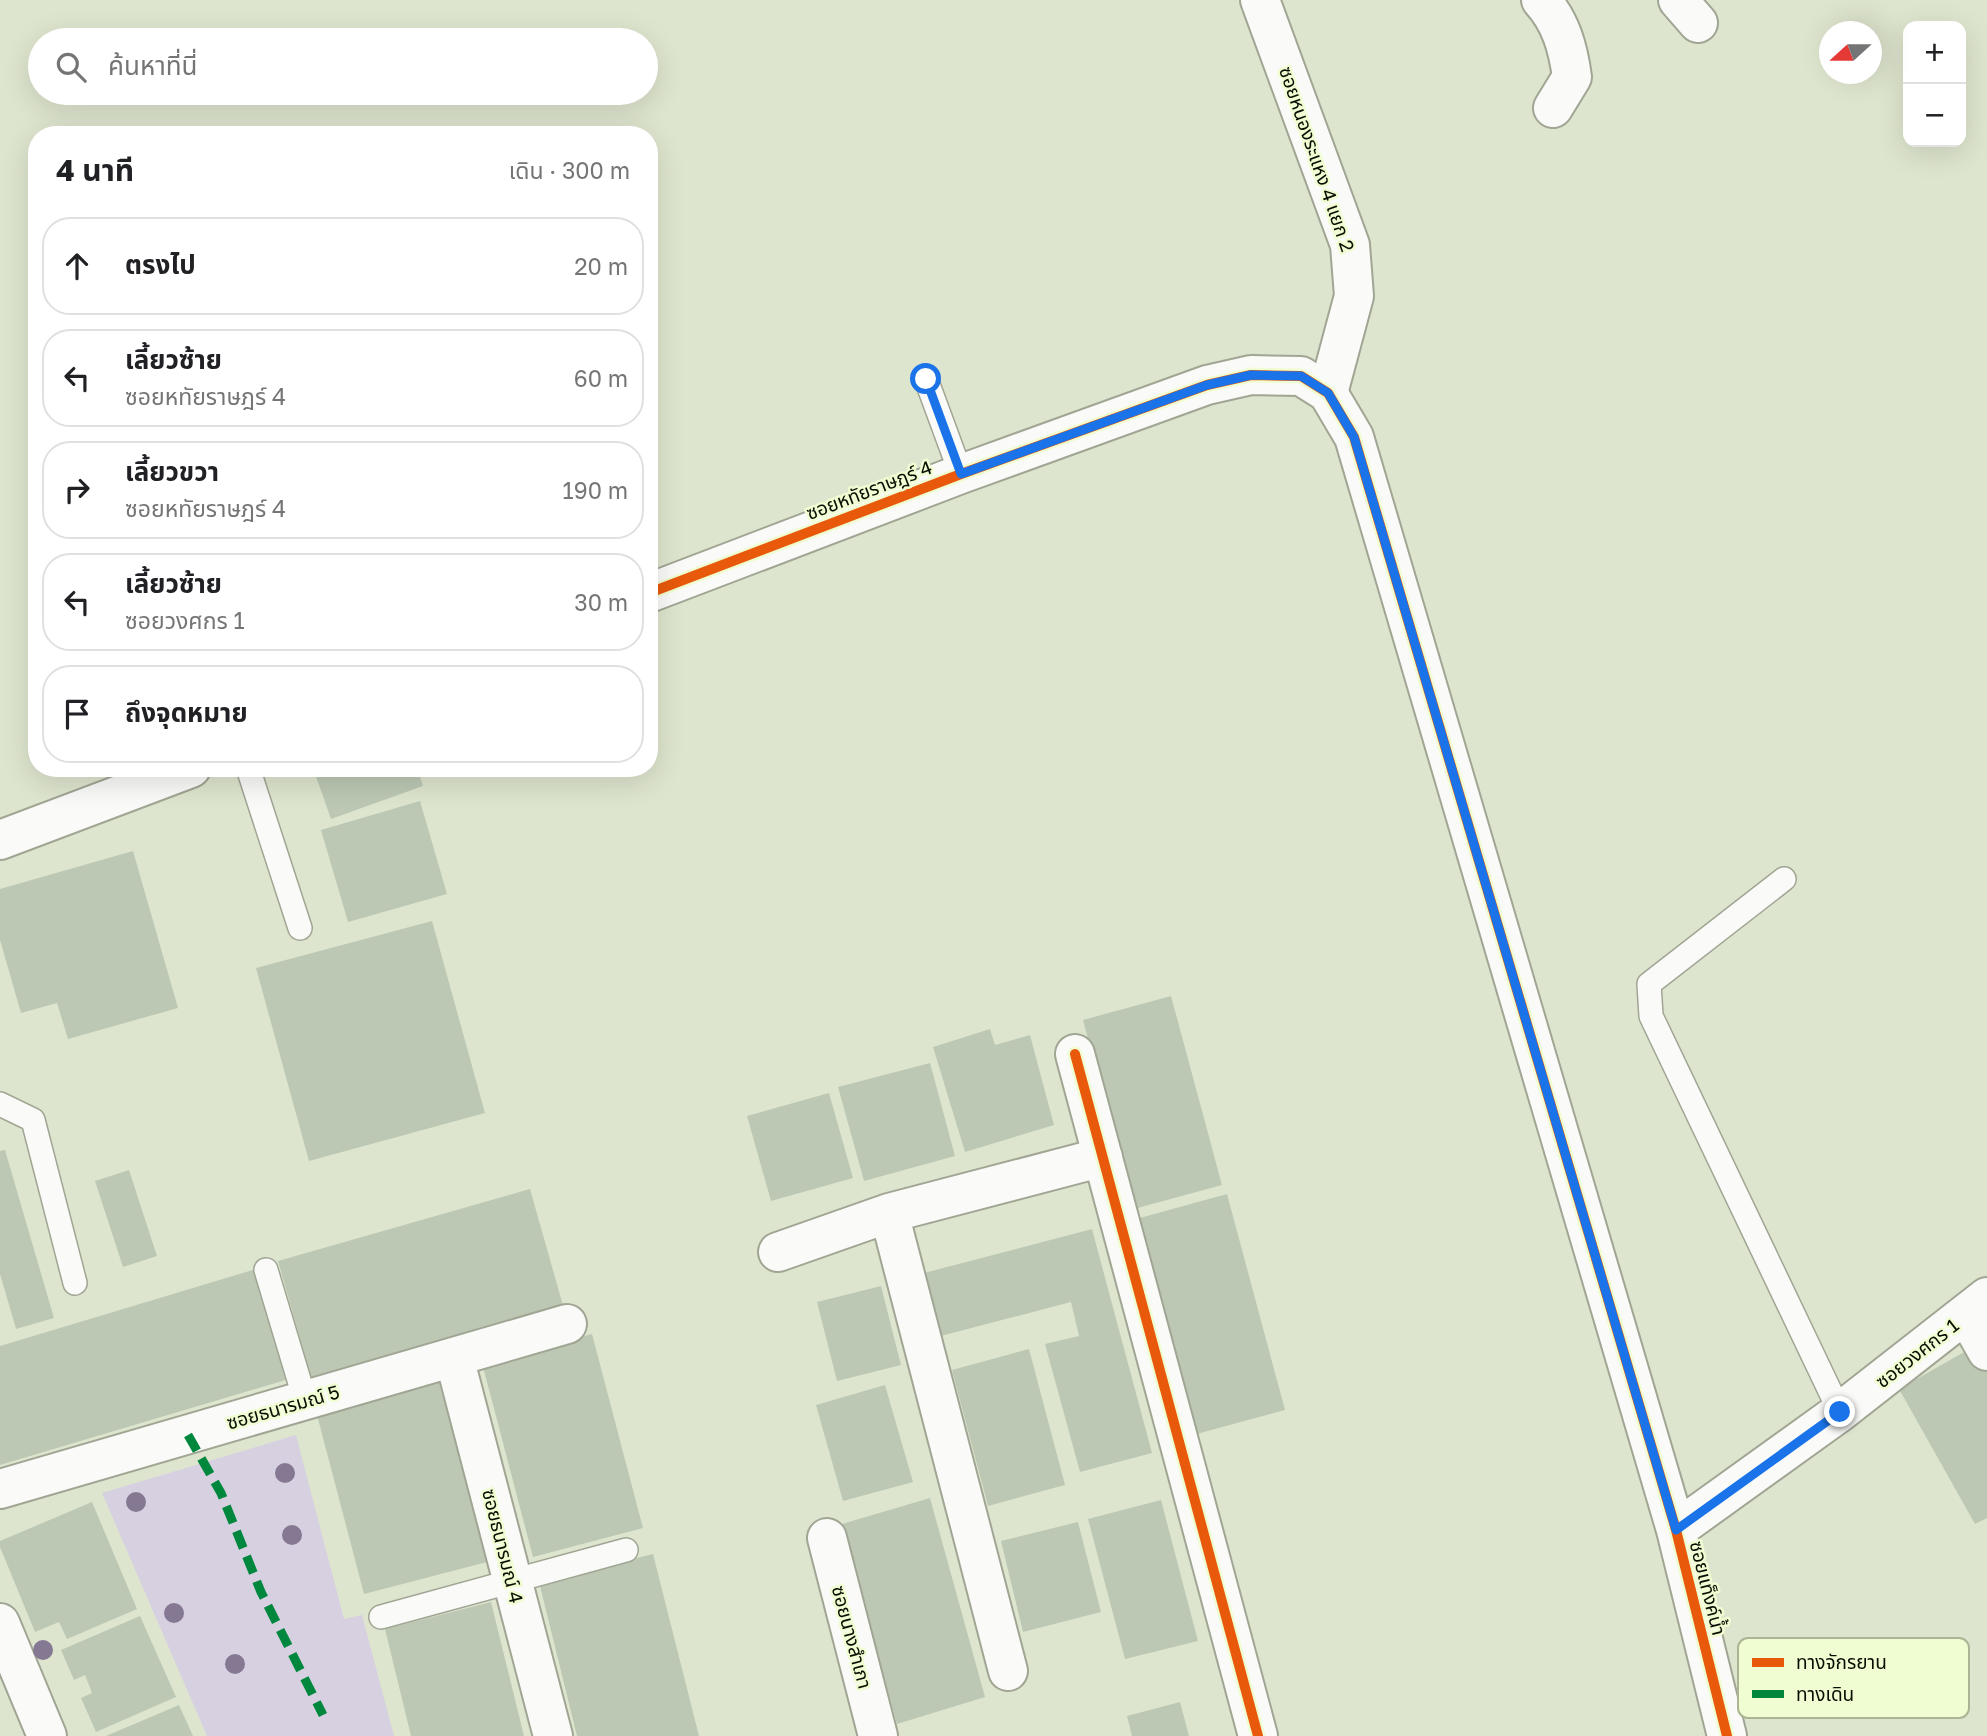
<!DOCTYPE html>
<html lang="th">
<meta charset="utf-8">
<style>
:root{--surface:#fff;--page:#f2f2f2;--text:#202124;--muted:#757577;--line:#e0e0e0}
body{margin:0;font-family:"Golos Text","Noto Sans Thai",sans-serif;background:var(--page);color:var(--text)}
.controls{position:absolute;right:21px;top:21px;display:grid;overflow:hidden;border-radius:14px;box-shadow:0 7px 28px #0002}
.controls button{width:63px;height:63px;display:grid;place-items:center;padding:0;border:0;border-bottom:2px solid var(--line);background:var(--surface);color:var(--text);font:35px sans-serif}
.compass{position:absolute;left:1819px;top:21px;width:63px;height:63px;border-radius:50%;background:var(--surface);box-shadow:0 7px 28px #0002;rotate:249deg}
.stop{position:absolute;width:21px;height:21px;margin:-16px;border:5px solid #1a73e8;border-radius:50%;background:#fff}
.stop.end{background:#1a73e8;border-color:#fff;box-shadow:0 2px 7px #0008}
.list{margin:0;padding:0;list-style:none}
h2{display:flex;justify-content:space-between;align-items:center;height:91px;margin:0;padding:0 28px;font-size:30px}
h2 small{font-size:23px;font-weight:400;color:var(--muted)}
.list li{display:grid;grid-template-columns:46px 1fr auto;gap:21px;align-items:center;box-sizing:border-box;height:98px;margin:0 14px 14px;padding:0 14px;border:2px solid var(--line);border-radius:28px}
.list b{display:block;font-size:26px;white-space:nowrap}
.list p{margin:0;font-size:23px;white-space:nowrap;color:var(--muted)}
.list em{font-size:23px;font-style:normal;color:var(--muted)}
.icon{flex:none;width:38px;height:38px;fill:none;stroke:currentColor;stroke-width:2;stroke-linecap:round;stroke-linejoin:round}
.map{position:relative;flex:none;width:1987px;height:1736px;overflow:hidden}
.search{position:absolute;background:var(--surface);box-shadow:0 7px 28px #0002;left:28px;top:28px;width:630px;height:77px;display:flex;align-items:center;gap:18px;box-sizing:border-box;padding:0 24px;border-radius:38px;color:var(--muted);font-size:26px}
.panel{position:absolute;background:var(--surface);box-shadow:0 7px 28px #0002;left:28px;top:126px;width:630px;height:651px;border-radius:28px}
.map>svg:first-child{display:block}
.green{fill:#d6d0e1}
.building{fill:#bcc8b4}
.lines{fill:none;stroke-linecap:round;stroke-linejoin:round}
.service-casing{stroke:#a0a594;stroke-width:26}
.minor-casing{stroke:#a0a594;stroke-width:42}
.tertiary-casing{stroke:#a0a594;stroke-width:42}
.service{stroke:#fafbf8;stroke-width:23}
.minor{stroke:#fafbf8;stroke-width:38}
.tertiary{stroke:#fafbf8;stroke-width:38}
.quiet{stroke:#00873e;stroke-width:9;stroke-dasharray:18 9;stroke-linecap:butt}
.cycleway-casing{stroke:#f0fcd2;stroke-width:15}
.cycleway{stroke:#e8590c;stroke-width:10}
.tree{fill:#857893}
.route{stroke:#1a73e8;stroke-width:9}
.labels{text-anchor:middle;stroke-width:5;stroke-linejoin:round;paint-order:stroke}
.street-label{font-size:19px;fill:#0a0e02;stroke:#f0fcd2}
.key{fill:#f0fcd2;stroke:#abb594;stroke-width:2}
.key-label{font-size:19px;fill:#0a0e02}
</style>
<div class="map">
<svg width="1987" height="1736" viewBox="0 0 1987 1736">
<rect width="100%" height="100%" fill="#dee5ce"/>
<path class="green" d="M296 1435 344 1619 362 1615 394 1736H207L102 1493Z"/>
<path class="building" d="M313 768H417L423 786 331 819Z
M420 801 447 894 348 922 321 830Z
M133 851 178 1008 68 1039 57 1003 21 1013 0 940V889Z
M432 921 485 1113 309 1161 256 968Z
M1171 996 1222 1185 1134 1209 1083 1020Z
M990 1029 995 1045 1030 1035 1054 1125 965 1152 933 1047Z
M930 1063 955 1156 864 1181 838 1087Z
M829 1093 853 1178 771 1201 747 1116Z
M5 1150 54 1318 16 1329 0 1274V1151Z
M129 1170 157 1256 123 1267 95 1181Z
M530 1189 564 1309 312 1381 278 1261Z
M1227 1194 1285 1410 1193 1435 1136 1219Z
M1092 1229 1152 1453 1080 1472 1045 1344 1079 1336 1071 1302 941 1336 924 1273Z
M256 1269 289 1379 0 1465V1346Z
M881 1286 901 1365 837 1381 817 1302Z
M592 1334 643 1528 533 1557 482 1363Z
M1973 1347 1987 1371V1518L1975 1524 1899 1389Z
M1029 1349 1065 1485 988 1506 952 1370Z
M439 1382 487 1562 364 1594 317 1415Z
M885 1385 913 1482 843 1501 816 1405Z
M930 1498 985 1697 897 1724 842 1524Z
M1161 1500 1198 1641 1125 1659 1088 1519Z
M92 1502 137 1609 67 1639 59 1622 35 1632 0 1547V1541Z
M1078 1522 1101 1612 1023 1632 1001 1541Z
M653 1554 699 1736H577L539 1582Z
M491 1602 524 1736H411L385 1629Z
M140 1616 176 1697 96 1732 81 1698 92 1693 85 1675 74 1680 61 1650Z
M1180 1702 1189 1736H1132L1127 1716Z
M179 1705 193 1736H106Z"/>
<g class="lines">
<g class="service-casing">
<path id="service" d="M926 379 961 474
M248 768 300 928
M1784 879 1649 984 1651 1016 1840 1412
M0 1104 33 1120 75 1283
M266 1270 305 1400
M381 1617 626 1550"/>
</g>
<g class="minor-casing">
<path id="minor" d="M1260 0 1350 245 1354 296 1328 393
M1541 0C1561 22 1568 48 1572 77L1553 108
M1678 0 1698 23
M1075 1054 1258 1736
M889 1213 1008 1671
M778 1252 889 1213 1103 1157
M1966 1314 1987 1351
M454 1357 553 1736
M0 1489 567 1324
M827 1538 878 1736
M0 1623 47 1736"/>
</g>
<g class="tertiary-casing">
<path id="tertiary" d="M649 593 961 474 1207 385 1251 375 1301 376 1328 393 1354 437 1676 1530 1727 1736
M0 840 191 768
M1676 1530 1840 1412 1987 1297"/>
</g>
<use href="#service" class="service"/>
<use href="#minor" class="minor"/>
<use href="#tertiary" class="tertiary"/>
<path class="quiet" d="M188 1435 221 1493 261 1592 323 1715"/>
<g class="cycleway-casing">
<path id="cycleway" d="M649 593 961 474 1207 385 1251 375 1301 376 1328 393 1354 437 1676 1530 1727 1736
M1075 1054 1258 1736"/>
</g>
<use href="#cycleway" class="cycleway"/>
</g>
<g class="tree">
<circle cx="285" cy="1473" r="10"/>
<circle cx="136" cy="1502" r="10"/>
<circle cx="292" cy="1535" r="10"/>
<circle cx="174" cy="1613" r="10"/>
<circle cx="43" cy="1650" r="10"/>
<circle cx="235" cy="1664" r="10"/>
</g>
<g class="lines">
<path class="route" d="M926 379 961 474 1207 385 1251 375 1301 376 1328 393 1354 437 1676 1530 1840 1412"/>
</g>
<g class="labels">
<g class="street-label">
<text transform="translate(1317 159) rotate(71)" y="7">ซอยหนองระแหง 4 แยก 2</text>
<text transform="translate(869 490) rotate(-21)" y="7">ซอยหทัยราษฎร์ 4</text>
<text transform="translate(1917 1353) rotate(-38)" y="7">ซอยวงศกร 1</text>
<text transform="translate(283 1407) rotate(-16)" y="7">ซอยธนารมณ์ 5</text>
<text transform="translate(503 1546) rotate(76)" y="7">ซอยธนารมณ์ 4</text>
<text transform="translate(1708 1588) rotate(76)" y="7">ซอยแท็งค์น้ำ</text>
<text transform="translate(852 1637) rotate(75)" y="7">ซอยนางสำเภา</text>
</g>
</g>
<rect x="1738" y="1638" width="231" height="80" rx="10" class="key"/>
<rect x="1752" y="1658" width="32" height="9" fill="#e8590c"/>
<rect x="1752" y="1690" width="32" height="8" fill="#00873e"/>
<g class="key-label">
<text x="1796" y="1669">ทางจักรยาน</text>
<text x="1796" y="1701">ทางเดิน</text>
</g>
</svg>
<div class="controls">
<button>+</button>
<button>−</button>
</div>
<svg class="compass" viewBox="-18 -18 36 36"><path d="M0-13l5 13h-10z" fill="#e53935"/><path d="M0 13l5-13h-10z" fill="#757577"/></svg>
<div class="stop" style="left:926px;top:379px"></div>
<div class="stop end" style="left:1840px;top:1412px"></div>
<div class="search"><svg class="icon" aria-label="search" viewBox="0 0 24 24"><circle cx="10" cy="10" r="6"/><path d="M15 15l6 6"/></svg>ค้นหาที่นี่</div>
<section class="panel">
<h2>4 นาที<small>เดิน · 300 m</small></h2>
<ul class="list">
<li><svg class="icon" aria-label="ahead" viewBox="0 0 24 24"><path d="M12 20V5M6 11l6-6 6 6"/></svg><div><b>ตรงไป</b></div><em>20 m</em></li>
<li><svg class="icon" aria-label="left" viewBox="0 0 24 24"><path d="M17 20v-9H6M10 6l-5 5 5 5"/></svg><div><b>เลี้ยวซ้าย</b><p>ซอยหทัยราษฎร์ 4</p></div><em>60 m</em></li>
<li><svg class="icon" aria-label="right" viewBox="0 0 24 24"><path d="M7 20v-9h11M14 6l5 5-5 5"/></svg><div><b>เลี้ยวขวา</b><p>ซอยหทัยราษฎร์ 4</p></div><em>190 m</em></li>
<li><svg class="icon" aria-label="left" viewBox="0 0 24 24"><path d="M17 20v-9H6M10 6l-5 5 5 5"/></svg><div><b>เลี้ยวซ้าย</b><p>ซอยวงศกร 1</p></div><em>30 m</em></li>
<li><svg class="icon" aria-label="arrive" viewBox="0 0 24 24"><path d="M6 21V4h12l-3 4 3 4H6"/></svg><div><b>ถึงจุดหมาย</b></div></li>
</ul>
</section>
</div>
